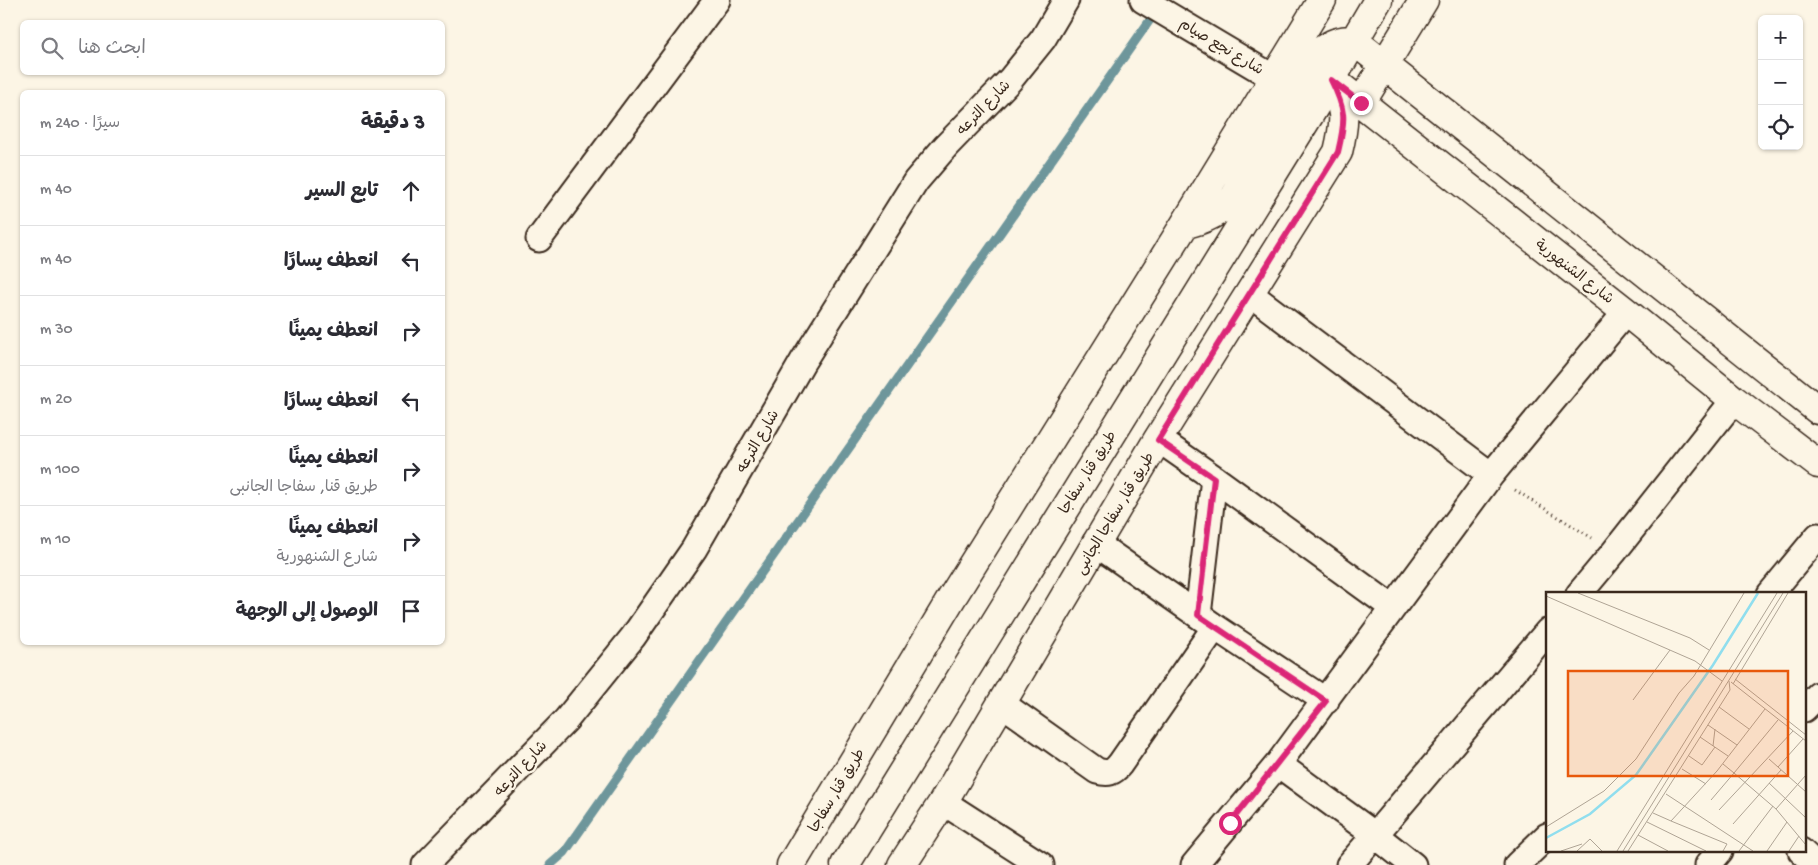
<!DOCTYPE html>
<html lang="ar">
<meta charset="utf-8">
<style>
:root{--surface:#fff;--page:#f7f7f7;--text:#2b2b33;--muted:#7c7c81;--line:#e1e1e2}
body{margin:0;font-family:"Gochi Hand","Playpen Sans Arabic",sans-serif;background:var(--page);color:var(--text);direction:rtl}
.controls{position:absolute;right:15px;top:15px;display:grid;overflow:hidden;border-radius:8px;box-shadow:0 1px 4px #0004}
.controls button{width:45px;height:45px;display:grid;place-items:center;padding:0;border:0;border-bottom:1px solid var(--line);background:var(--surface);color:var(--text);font:25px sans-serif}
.stop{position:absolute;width:15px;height:15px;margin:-11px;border:4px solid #db2777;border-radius:50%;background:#fff}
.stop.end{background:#db2777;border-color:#fff;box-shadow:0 1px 5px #0008}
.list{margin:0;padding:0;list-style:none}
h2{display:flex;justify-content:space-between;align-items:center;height:65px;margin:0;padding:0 20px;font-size:21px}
h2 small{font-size:16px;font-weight:400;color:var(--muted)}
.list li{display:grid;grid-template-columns:32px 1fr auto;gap:15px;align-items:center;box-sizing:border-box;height:70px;padding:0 20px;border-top:1px solid var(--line)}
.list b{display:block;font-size:19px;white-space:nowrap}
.list p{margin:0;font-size:16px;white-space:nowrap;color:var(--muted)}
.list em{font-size:16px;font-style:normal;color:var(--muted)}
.icon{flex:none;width:28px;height:28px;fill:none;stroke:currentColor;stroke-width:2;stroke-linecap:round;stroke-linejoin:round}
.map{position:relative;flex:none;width:1818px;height:865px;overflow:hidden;direction:ltr}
.search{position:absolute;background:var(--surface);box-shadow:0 1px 4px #0004;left:20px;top:20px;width:425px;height:55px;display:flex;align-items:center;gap:12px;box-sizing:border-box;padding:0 18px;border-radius:8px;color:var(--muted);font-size:19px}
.panel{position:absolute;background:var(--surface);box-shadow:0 1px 4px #0004;left:20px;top:90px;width:425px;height:555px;border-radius:8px;direction:rtl}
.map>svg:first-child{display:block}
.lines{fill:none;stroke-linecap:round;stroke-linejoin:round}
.stream{stroke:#6e969b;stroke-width:9}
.street-casing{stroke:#3b2a1e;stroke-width:29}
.secondary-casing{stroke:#3b2a1e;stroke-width:31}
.highway-casing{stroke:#3b2a1e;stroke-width:31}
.path{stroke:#3b2a1e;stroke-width:3;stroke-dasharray:1 4;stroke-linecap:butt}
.street{stroke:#fcf5e5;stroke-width:25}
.secondary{stroke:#fcf5e5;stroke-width:28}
.highway{stroke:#fcf5e5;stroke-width:28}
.route{stroke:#db2777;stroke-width:6}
.labels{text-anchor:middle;stroke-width:4.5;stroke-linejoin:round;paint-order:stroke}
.street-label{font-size:15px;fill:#3b2a1e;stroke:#fcf5e5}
.inset-river{fill:none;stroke:#90deee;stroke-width:2.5}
.inset-road{fill:none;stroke:#afa495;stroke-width:1}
.view{fill:#e8590c;fill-opacity:0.15;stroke:#e8590c;stroke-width:2.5}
.inset-edge{fill:none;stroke:#3b2a1e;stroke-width:2.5}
</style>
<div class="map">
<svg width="1818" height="865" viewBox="0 0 1818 865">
<rect width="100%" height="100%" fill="#fcf5e5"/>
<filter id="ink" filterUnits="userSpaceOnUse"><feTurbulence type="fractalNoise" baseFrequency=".02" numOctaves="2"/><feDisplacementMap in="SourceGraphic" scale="10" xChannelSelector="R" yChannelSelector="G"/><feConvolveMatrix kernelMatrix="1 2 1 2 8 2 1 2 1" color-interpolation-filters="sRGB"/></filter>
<g filter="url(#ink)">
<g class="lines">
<path class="stream" d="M550 865 565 852 1157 10"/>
<g class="street-casing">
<path id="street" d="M1143 0 1274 78
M539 239 717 0
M1249 293 1491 475
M1158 439 1214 478 1393 608
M1095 543 1215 627 1326 701
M1579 594 1614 552 1734 400
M1770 594 1818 536
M1198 615 1214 478
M1001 703 1097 771C1108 774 1113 773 1120 764L1215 627
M1804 709 1818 695
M1278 764 1375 835 1349 865
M943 802 1041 865
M1801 851 1816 865
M425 865 566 720 633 637 694 549 803 361 916 181 946 146 1010 80 1043 39 1066 0
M1194 865 1278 764 1491 475 1626 312
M1413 865 1375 835 1547 632
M1517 865 1547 836
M1708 865 1720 851"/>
</g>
<g class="secondary-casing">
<path id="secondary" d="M1353 40 1818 410
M1332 80 1626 312 1734 400 1818 464
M1361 103 1424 0
M902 865 943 802 1158 439 1338 152C1346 119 1346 110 1331 80"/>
</g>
<g class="highway-casing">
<path id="highway" d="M1185 224C1206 220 1219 212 1234 198L1321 51C1332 43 1340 40 1353 40
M791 865 951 599 1185 224 1322 0
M845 865 1331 80 1378 0"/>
</g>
<path class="path" d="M1515 490 1592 538"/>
<use href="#street" class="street"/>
<use href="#secondary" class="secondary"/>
<use href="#highway" class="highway"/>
</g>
</g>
<g class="lines" filter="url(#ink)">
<path class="route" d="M1230 823 1326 701 1198 615 1214 478 1158 440 1338 152C1346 119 1346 110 1331 80L1361 103"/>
</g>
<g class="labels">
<g class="street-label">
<text transform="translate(1222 46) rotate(31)" y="5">شارع نجع صيام</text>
<text transform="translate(983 107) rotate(-46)" y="5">شارع الترعه</text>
<text transform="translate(1575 271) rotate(38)" y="5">شارع الشنهورية</text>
<text transform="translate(757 441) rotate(-60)" y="5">شارع الترعه</text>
<text transform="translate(1087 472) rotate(-58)" y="5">طريق قنا, سفاجا</text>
<text transform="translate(1114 513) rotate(-59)" y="5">طريق قنا, سفاجا الجانبى</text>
<text transform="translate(520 768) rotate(-47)" y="5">شارع الترعه</text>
<text transform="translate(836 790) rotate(-59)" y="5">طريق قنا, سفاجا</text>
</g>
</g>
<g transform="translate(1546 592)">
<rect width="260" height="260" fill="#fcf5e5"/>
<path class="inset-river" d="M0 246 44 222 90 183 167 73 212 1"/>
<path class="inset-road" d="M32 1 144 46 163 58M0 4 149 69 176 89M189 87 260 143M185 90 260 149M187 92 242 1M87 108 124 58M173 115 203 137M232 128 188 181 230 217 260 253M162 133 191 153M154 145 182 164M167 154 169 137M143 164 156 173 169 155M223 167 260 200M232 175 257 147M136 177 160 192M223 191 260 226M120 202 207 259M165 208 188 181 177 172M230 217 260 183M173 218 247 139M107 221 125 229 171 179 219 117M125 229 181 252 177 259M101 230 160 259M187 232 235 178M0 235 58 199 90 167 133 101 148 84 198 1M92 243 122 259M15 259 36 252M31 259 44 247 56 259M71 259 231 1M77 259 237 1M82 259 184 98 183 89M193 259 227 214M221 259 241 230M243 259 253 244"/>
<path class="view" d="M22 79H242V184H22Z"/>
<rect width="260" height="260" class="inset-edge"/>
</g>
</svg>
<div class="controls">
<button>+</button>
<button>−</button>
<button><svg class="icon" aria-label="locate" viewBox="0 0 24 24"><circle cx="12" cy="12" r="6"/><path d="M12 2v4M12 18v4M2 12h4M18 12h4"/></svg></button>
</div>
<div class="stop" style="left:1230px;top:823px"></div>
<div class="stop end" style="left:1361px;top:103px"></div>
<div class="search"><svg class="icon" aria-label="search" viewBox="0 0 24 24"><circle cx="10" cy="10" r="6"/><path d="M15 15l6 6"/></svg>ابحث هنا</div>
<section class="panel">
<h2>3 دقيقة<small>سيرًا · 240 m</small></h2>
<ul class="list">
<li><svg class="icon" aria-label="ahead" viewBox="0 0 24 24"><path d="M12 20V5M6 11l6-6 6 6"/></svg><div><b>تابع السير</b></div><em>40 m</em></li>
<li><svg class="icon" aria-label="left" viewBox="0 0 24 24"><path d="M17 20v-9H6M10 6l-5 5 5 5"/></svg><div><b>انعطف يسارًا</b></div><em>40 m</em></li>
<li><svg class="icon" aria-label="right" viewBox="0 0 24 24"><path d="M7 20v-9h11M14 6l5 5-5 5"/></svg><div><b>انعطف يمينًا</b></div><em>30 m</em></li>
<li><svg class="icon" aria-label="left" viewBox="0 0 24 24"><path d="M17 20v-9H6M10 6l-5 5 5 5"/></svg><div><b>انعطف يسارًا</b></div><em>20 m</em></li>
<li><svg class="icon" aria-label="right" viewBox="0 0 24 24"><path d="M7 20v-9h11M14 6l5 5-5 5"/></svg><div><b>انعطف يمينًا</b><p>طريق قنا, سفاجا الجانبى</p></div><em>100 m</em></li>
<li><svg class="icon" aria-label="right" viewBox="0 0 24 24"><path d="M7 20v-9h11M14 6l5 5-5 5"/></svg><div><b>انعطف يمينًا</b><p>شارع الشنهورية</p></div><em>10 m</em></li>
<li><svg class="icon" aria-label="arrive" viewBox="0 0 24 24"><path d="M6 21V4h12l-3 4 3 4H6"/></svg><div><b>الوصول إلى الوجهة</b></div></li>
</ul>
</section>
</div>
